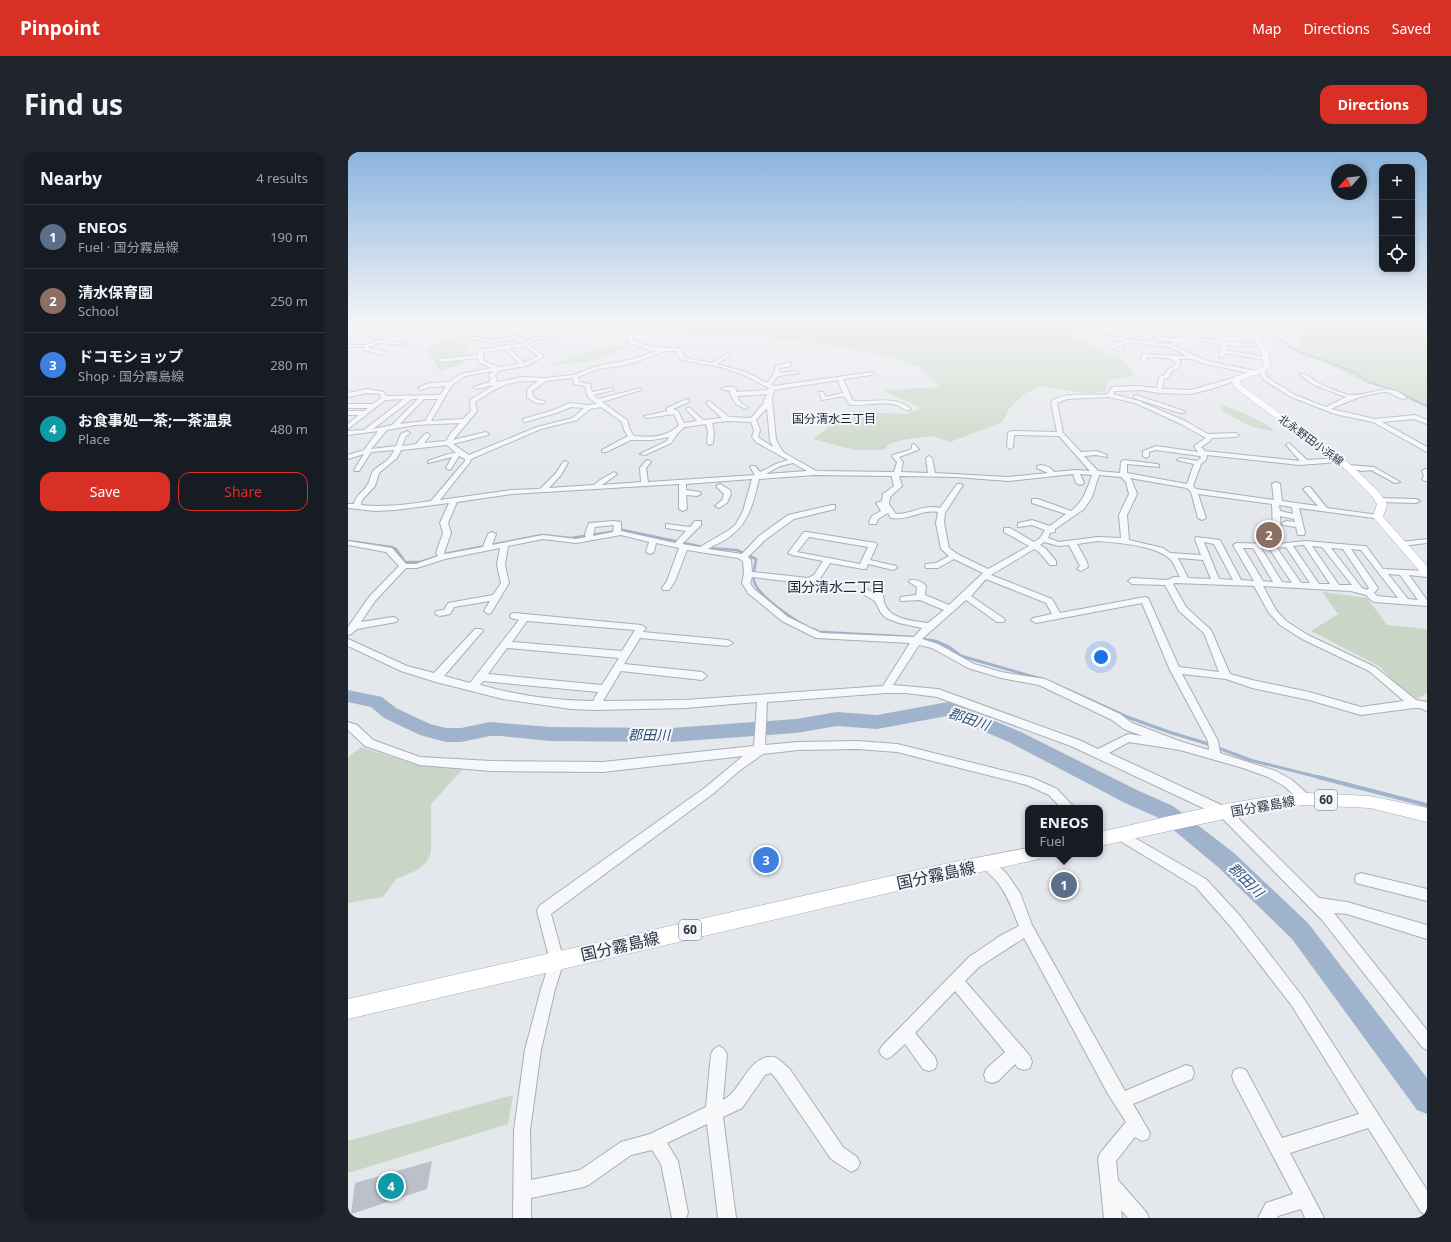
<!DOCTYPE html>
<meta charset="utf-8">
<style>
:root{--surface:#171b24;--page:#20242c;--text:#f1f3f6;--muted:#9ea1a6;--line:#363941;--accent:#d93025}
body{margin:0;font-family:"Noto Sans","Noto Sans JP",sans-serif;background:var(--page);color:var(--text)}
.controls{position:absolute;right:12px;top:12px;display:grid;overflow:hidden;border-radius:8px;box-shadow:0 2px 6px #0003}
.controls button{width:36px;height:36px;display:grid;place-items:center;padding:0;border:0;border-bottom:1px solid var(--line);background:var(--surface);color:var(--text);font:20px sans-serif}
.compass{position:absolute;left:983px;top:12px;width:36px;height:36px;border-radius:50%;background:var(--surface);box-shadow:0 2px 6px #0003;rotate:242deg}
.you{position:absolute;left:753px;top:505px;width:14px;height:14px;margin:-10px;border:3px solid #fff;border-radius:50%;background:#1a73e8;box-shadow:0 0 0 6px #1a73e833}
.badge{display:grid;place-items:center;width:26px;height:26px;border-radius:50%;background:var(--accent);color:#fff;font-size:13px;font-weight:700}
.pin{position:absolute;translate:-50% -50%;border:2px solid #fff;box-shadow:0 1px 4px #0006}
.popup{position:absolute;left:677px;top:653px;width:78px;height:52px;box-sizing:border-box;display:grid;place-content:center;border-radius:8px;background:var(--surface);filter:drop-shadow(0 1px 3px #0005);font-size:13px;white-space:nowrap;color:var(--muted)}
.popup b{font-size:15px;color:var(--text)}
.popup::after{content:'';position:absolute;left:50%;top:100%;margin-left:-8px;border:8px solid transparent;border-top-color:var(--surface)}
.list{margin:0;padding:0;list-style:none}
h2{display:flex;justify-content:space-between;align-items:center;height:52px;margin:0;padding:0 16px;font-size:17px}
h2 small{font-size:13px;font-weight:400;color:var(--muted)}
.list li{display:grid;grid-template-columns:26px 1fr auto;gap:12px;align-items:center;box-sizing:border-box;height:64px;padding:0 16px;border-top:1px solid var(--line)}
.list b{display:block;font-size:15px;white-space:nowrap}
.list p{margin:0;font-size:13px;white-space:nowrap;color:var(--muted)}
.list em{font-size:13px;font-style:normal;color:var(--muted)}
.actions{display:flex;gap:8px;padding:12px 16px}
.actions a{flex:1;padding:9px 0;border:1px solid var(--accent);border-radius:12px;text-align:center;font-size:14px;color:var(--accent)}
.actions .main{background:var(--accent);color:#fff}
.icon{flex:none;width:22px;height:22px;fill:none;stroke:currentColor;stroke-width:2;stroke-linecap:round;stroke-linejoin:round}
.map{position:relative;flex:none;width:1079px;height:1066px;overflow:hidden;border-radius:12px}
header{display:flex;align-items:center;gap:24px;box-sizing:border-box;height:56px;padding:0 20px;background:var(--accent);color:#fff}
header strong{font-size:19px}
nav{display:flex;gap:22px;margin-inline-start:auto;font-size:14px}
.intro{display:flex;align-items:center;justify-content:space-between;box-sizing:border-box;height:96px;padding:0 24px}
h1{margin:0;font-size:28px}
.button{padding:10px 18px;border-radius:12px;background:var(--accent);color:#fff;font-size:14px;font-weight:700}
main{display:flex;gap:24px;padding:0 24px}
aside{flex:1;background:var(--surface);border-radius:12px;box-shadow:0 2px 6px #0003}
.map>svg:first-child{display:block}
.green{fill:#c9d6c5}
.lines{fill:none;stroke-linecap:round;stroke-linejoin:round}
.stream-far4{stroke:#9fb4cc;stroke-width:1.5}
.stream-far3{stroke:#9fb4cc;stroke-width:2}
.stream-far2{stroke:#9fb4cc;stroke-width:2.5}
.stream-far1{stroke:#9fb4cc;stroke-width:3}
.stream{stroke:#9fb4cc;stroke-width:4}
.river{fill:#9fb4cc;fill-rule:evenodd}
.building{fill:#bbc0ca}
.minor-casing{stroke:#a9aeb7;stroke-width:2}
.major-casing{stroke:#a3abb8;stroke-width:1}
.minor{fill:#f7f8fa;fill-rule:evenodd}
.major{fill:#fff;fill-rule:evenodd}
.labels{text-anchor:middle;stroke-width:4;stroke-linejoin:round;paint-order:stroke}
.far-street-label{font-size:11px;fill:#2b3445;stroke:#f4f6f9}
.far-neighbourhood-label{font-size:12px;fill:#1d2536;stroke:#f4f6f9}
.shield{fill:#f4f6f9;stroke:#676e7b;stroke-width:1}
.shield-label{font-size:12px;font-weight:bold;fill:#2b3445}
.street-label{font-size:13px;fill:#2b3445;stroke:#f4f6f9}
.neighbourhood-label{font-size:14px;fill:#1d2536;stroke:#f4f6f9}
.water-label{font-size:14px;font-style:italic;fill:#34527a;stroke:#f4f6f9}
.near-street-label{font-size:16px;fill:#2b3445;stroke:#f4f6f9}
</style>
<header>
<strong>Pinpoint</strong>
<nav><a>Map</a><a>Directions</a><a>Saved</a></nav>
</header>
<div class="intro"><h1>Find us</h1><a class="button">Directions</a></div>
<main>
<aside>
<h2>Nearby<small>4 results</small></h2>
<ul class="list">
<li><span class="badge" style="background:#5c6f8a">1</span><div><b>ENEOS</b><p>Fuel · 国分霧島線</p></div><em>190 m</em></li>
<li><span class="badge" style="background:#8d6e63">2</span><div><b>清水保育園</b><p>School</p></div><em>250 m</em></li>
<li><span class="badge" style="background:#3f7fe0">3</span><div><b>ドコモショップ</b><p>Shop · 国分霧島線</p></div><em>280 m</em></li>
<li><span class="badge" style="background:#0f9aa8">4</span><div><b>お食事処一茶;一茶温泉</b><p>Place</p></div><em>480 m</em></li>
</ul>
<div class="actions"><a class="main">Save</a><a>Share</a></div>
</aside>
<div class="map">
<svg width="1079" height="1066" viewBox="0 0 1079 1066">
<rect width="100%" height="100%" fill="#e4e7ec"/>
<path class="green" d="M193 168H239V173L215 174Z
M304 168H813L810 176 791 177 761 173H746L722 182 744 195 776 209 786 223 758 229V239L744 242 694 234 676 242 661 257 654 270 602 290 584 284 559 287 543 291 535 298H507L465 287 501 259 559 262 573 256 534 238 592 235 573 216 546 205 491 195 409 184 295 182Z
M950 168H1079V256L1041 237 1015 230 983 213 948 201 956 180Z
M117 186 119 195 113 212 92 220 79 197 96 188Z
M269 194H277C251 212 231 211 200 213L241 199Z
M873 253C892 259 911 267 927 279 905 278 892 269 874 258Z
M974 440 1019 446 1039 473 1079 477V541L1069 547 1052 537 1031 514 963 479 990 462Z
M13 595 69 613 115 617 83 652V701L78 711 67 719 48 727 35 745 0 751V605Z
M165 943 160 972 0 1021V989Z"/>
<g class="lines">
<path class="stream-far4" d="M902 168 907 176 924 183 948 198 1007 220 1020 230 1051 240 1066 248"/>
<path class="stream-far3" d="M1064 247 1079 254"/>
<path class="stream-far2" d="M0 389 43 395 48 397 57 410H72L101 401 194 383 223 386 275 378 360 396 389 398 408 407C407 414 405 422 406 429 409 443 440 463 452 471"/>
<path class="stream-far1" d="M450 470 454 472
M465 477 471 480 562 485 587 489 601 495 613 504 697 528
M718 537 782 566 821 580 857 591 902 608 974 626"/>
<path class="stream" d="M970 625 1079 653"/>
<path class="river" d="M0 538 34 545 48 556 82 572 98 576H113L142 570 202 575 323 576 448 567 489 560 529 563 600 550 606 552 673 580 791 639 825 654 886 701 960 771 1079 926V962L1069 958 944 787 870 715 811 666 777 651 661 590 599 564 529 577 489 574 448 581 323 590 202 589 153 584H142L113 590H98L72 583 36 566 23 555 0 550Z"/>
</g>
<path class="building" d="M84 1009 79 1037 3 1062 7 1031Z"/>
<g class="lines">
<g class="minor-casing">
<path id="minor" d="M255 168 276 170 284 183V188L304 195 331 196 337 206 364 211 378 202H382V204L369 212 400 221 419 231 425 223 428 214 443 210 442 214 432 216 431 221 448 219 451 221 430 224 423 233 426 234 525 220 526 221 523 223 495 227 505 249C525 251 544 243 562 256V258C556 259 553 254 548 253 534 249 518 254 503 253L501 252 496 244 474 248 471 240H475L478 245 495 241 490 228 426 238 424 246 428 288 435 300 468 319 546 320 549 310 544 304 545 303 562 298 564 296V293L566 292 571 297 570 298 551 305 555 310 553 320 580 321 578 306 581 304 584 306 587 321 660 325 700 321 689 316V314C695 312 703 315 706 320L728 318 742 319 711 284 666 283 665 295 662 297 659 295 660 281 663 279 709 280 703 250C718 238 742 245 760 242L763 236 765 235 787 234 809 236 811 225 817 223 819 218 827 213V210C821 204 806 205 798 205L799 207 796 209 793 207V202L839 204 822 195 781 190 769 195 776 198 773 200 763 195 775 189 754 185 756 183 799 190 808 184 830 187 838 184 840 185V187L826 194 859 209 908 219V221L906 222 858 212 844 207H830L833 210 832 214 823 220 821 225 816 227 814 237 843 238 889 225 892 227 863 237 843 242 811 241 794 238 767 239 765 242 791 249 837 269 860 282 888 281 891 283 888 285 864 286 862 289 853 295 857 299 952 309 938 293 941 291 959 308 991 306 994 308 991 310 951 313 859 303 858 308 853 312 845 334 848 337 926 348 924 332 928 330 932 332 934 349 970 354 955 337 959 335H962L979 356 1030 363H1033V367L951 356 957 381 956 383H950L948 375 935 373 934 371 938 369 947 370 946 367 932 364 933 380 929 382 925 380 924 352 850 342 858 366 854 368 850 366 843 340 839 336 782 326 784 329 789 342 779 363 781 388 815 396 822 401 853 403 847 387 848 385 872 388 893 428 906 429 885 393 889 391 929 392 958 389 1015 394H1018L1035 417 1079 419V425L1061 423 1079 448V454L1027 450 1024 449 1018 443 1003 439 915 434 928 458 938 469 960 483 1027 515 1068 548 1079 550V559L1072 556H1066L1013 563 961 548 904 536 878 527 834 522 870 589 872 601 928 619 944 628 962 644 964 647 962 650 958 652 954 650 936 634 920 625 895 616 832 598 781 590 761 601 880 656 971 746 999 750 1079 773V787L999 762 986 761 1079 878V898L1074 895 974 768 872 664 723 594 589 545 558 541H538L419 550 417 593 450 590 510 589 549 592 685 626 709 637 727 656H713L701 643 679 633 549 600 510 597 450 598 415 602 391 619 366 641 203 762 216 809 207 837 193 898 182 978 183 1028 232 1018 273 990 302 982 358 955 363 902 366 897 371 894 376 897 379 902 375 948C394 939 400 902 426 905 431 906 436 913 441 916L495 995 509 1005 512 1011 509 1017 503 1020 483 1007 429 928 423 921 417 923 394 956 375 965 388 1066H370L359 972 319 991 330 1009 340 1061 338 1066H324L313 1012 304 998 283 1003 242 1032 236 1035 183 1046V1066H165L166 978 177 898 193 837 202 809 189 759 191 754 358 635 395 604 255 620 143 619 72 613 17 594 0 578V570L9 573 25 588 72 605 143 609 255 610 406 594 409 550 337 556 247 558 223 557 155 547 88 530 53 519 0 494V487L59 514 86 521 127 477H133L135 479 133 481 96 524 122 531 171 468 163 466 162 464 163 462 166 461 293 473 298 476 295 480 380 488 385 491 380 494 292 486 276 512 354 520 359 524 354 528 273 519 255 549 337 548 535 534 562 491 468 486 434 469 400 441 394 431 396 422 395 409 390 406 339 398 327 429 321 438H315L314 436 319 429 331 396 308 391 306 400 302 402 298 400 301 390 273 383 228 391 195 387 160 394 157 413 161 431 143 461 140 462 136 459 142 449 106 455 102 462C97 463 90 466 87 461L88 459 96 458 100 451 145 443 153 431 149 413 152 396 97 407 69 416H58L27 449 13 470 45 465 48 466 50 468 48 470 9 477 3 482 0 483V475L21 445 51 414 38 400 0 393V389L44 396 58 412H68L90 404 88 401 95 381 92 371 101 351 47 358 27 359 0 356V352H6C7 343 16 340 20 332 23 328 22 321 26 318 34 311 42 309 46 298L23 300 11 319H7L6 318 16 302 0 307V303L16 298 30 279 0 283V279L16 278 56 247 37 248 0 277V272L11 263H0V259H16L20 256H0V252H25L33 246 32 242 19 241 0 245V241L19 237 36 240 38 244 92 243 98 234 82 235 73 238 70 236 81 231 101 230 113 222 144 216 131 211 130 206 92 210 90 209V207L130 203V198L176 191 189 184 211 187 209 188 190 187 180 192 195 203V205L178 214 152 218 147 223 149 230 175 225 196 226 226 223 246 215 286 207 308 199 302 198 279 190 280 183 272 172ZM809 187 826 190 822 192 805 191ZM176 194 190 204 176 211 161 196ZM157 197 171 212 151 215 136 209 135 200ZM318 199H327L333 208 373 215 396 223 421 236 420 238 388 240 389 237C385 234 377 234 373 237L383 239 382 242 388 252 397 257 400 255 392 250 389 244 419 242 415 252 403 266 381 265 361 249 359 250V252L374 266 355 268 341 255 338 257 349 269 336 271 330 259 325 257 341 250V248L339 247 319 256 318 257 320 259 296 264 299 266 326 262 331 273C320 285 302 286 286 284L282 278 279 268 254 250 293 238V236L250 247 245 243 265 238V236L244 240 242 232 231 230 230 225 249 217 274 214 290 209ZM145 219 141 223 143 227 142 230 125 235 128 237 146 233 122 248 123 259 115 267 83 269 104 233 117 224ZM225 226 226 232 237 234 240 245 249 252 240 253 222 251 203 259 175 267V269L177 270 208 261 223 255 236 256 225 266 189 275 121 303 105 292 140 283 141 282 138 280 105 288 129 259 127 250C151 234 161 228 190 229L179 237V245L186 250 194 252 197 250 196 249 190 248 185 244 184 239 198 229ZM761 245 787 251 833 272 858 286 846 294 850 300 808 294 795 299V304L798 306 801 304V300L808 298 852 304 853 306 849 309 832 306 829 308 846 312 839 332 779 321V312L811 315V313L809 312 776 308 773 310 772 321 750 319 736 304 748 303 759 305V303L749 299 733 300 715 281 709 251 719 247ZM64 247H70L44 273 25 277ZM76 247H90L77 269 52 272ZM253 255 274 270 276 278 280 284 254 298V300H258L283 288H304L321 285 319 289 292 302 297 303 323 291 330 281 336 275 358 272 360 280 359 291 362 293 365 291 366 280 364 271 379 269 403 270 406 278 404 285 408 290 440 308 428 312 412 320 407 314H403L402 315 407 323 300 330 298 316 303 310 300 308 298 309 292 316 293 330 254 333 268 323 269 322 266 320 252 328 246 333 201 336 213 323 220 311 217 309 215 310 208 321 192 337 163 338 92 348 122 310 123 307 193 277 229 268 242 257ZM419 256 422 288 425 295 410 285 412 278 408 268ZM112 271 103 281 98 289 76 291 82 283 79 281 77 282 68 292 54 294 58 284 62 281 59 279 53 282 48 294 23 297 39 278 67 273ZM99 293 108 301 100 302 80 309V311L104 305 98 316 101 318 103 317 111 304 117 307V309L83 349C60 352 37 356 13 353L14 348 27 334 31 321 49 306 53 298ZM445 311 459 319 418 322 432 314ZM725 322 728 331 732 333 736 331 732 322 744 323C739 337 736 349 723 359L690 347H684V351L718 362 702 374 684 368 670 371V375L684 373 697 378 692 386 686 390 662 376H656V380L681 394 640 417 611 403 601 396 596 371 597 361 613 336 615 333 613 332H609L592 356C575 352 565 362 548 362L541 352 542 345 554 334 551 324 608 325 660 329ZM467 323 544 324V326L546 334 535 342 534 349 528 351 533 359 524 364 521 370 522 372H528L530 367 540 361 543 366C560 369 574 357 590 360L588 371 593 397 601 404 588 411 578 412 577 414 578 416H590L606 407 635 421 601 453 577 443 578 434C575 430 567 427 562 428L561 430 569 435 568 443 553 445 552 447 553 449 572 448 596 458 580 471C566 469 541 468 536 450 535 444 534 435 531 429L528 428 524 431 526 441 518 437 515 438 514 440 515 442 527 449 533 461 538 466 551 471 574 476 566 485 473 481 440 465 406 437 402 431 404 425 461 432 472 427 482 411 515 417H518L520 412 545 418 549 416 548 414 522 408 529 393 528 391 459 380H456L440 401 444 403 475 409 466 423 460 426 404 420 403 408 400 405 417 388 446 367 487 357V353H484L440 363 411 384 394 402 360 397C366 393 372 391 377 388 401 373 405 352 411 327ZM751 323 773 325 778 330 781 342 771 363 773 386 750 385 711 390 700 386 702 381 707 380V377L736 357 744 345ZM404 327 395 359 388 372 381 378 352 395 334 392 353 373V369H347L342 375 318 372V376L338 379 327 391 273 379V370L266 369 241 371 237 382 238 385 228 387 195 383 144 393 148 382 144 380 140 382 135 395 97 402 96 401 103 381 100 371 109 350 163 342 331 332V357L335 359 339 357 338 343 349 344 353 342 352 340 338 338V332ZM931 353 944 355 945 362 932 359ZM266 373 265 380 245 384 247 375ZM461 385 520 395 512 412 449 400ZM750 389C770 391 809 393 823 408 827 412 829 420 832 425H826L819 428 784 426 780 429 784 432 817 433 831 459 856 481 871 520 831 515 800 446 797 445 712 461 704 447 643 423 686 397 691 400 702 413H708V409L697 396 692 393 696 390 711 394 721 393 732 414 729 417 733 419 740 415 739 410 729 392ZM856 390 866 392 885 428 871 427ZM956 393 982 432H971L945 394ZM964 394 974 395 1004 433H991ZM938 395 962 431H953L929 396ZM895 396H905L925 430 915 429ZM913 396H921L944 431 934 430ZM983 396 995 397 1021 436 1019 438 1014 436ZM1003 397 1013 398 1050 446 1029 444 1026 441 1030 436ZM830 406 855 408 863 427 840 426ZM1040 422 1052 423 1070 448 1060 447ZM638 427 698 451 704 462 685 466 683 468 688 471 794 451 822 518 860 589 861 598 834 590 784 571 772 562 697 527 653 520 626 512 590 492 574 487 618 448 649 470H655L657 468 655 466 623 444ZM827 431 906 434 921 461 932 473 954 487 1021 519 1056 549 1013 555 961 540 904 528 882 522 863 478 838 455 825 432ZM179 469 287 478 274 499 164 490ZM571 493 584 496 620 516 653 526 691 533 764 568 776 577 795 584 780 582 750 597 731 588 590 537 545 533ZM159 496 271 506 254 533 140 522ZM135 529 250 540 245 549C207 549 168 543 132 533Z
M922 168H927L928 171 944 172 942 173H927Z
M27 171H43L69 175H93L103 180 145 188 160 186 169 182 171 183 163 188 145 191 99 182 92 177H69L43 173 0 176V174Z
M848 180 852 181V186L877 190 915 192 913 194 879 193V198L921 206 918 208 877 201 875 205H871L874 192 848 188 846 185Z
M31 188 59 192 57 193 32 191 21 195V196L38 200V202L36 203 16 198V195H0V193H18Z
M914 217 916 218 920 226 947 243 978 255 998 245 966 233 953 224V222C959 221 964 227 969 230 975 234 997 243 1003 243 1025 244 1039 228 1059 246 1052 250 1044 239 1036 240 1017 242 1000 249 983 257L1027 267 1067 263 1079 268V272L1066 267 1034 270 1079 295V300L1025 270 987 262 943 245 916 228 911 219Z
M788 243 836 259 837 260 832 261 786 246V244Z
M1000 313 1026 315 1052 330 1047 331 1023 318 1015 319 998 316V314Z
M1077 317H1079V329H1077L1074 327 1076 324 1074 319Z
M372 332 382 338 383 342 379 351 371 356 367 354 374 348 376 342 368 334Z
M1029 346 1068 347 1072 349 1068 351 1032 350 1028 348Z
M1079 387V391L1054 394 1050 392 1054 390Z
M773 678 858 727 893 765 954 844 1079 1038V1063L1073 1060 1020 976 942 1001 976 1066H957L953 1057 930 1064 929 1066H910L918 1051 945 1042 886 930 884 924 886 918 892 916 898 918 934 986 1011 962 944 854 883 775 848 735 769 687 767 683 769 679Z
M640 706 644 708 659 722 672 741 684 773 777 939 838 913 844 915 846 921 844 927 785 952 802 981 800 987 794 989 787 985 768 1009 770 1028 798 1060 801 1066H780L773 1058 774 1066H756L750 1006 753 1000 778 970 760 942 676 786 631 815 617 829 682 904 684 910 682 916 676 918 670 916 667 912 650 929 644 931 638 929 636 923 638 917 657 900 607 839 567 881 587 905 589 911 587 917 581 919 575 917 557 892 544 904 539 907 534 904 531 899 534 894 621 805 652 784 671 774C665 759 660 744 650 731 645 724 637 720 634 712L636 708Z
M1013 721 1079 737V749L1008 731 1007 727 1008 723Z"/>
</g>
<g class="major-casing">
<path id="major" d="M894 168H900L920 200 922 214 916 220 892 228 893 233 1003 313 1031 340 1039 352 1035 365 1079 414V424L1075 423 1025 365 1029 352 1024 344 997 317 887 236 884 229 886 225 911 217 916 214 914 200Z
M958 641 1022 644 1079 656V670L1022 656 958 653 934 655 876 667 752 694V680C820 665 889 646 958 641Z
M680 696V702H693L691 707 596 728 0 867V847L596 712Z"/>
</g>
<use href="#minor" class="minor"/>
<use href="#major" class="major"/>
</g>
<linearGradient id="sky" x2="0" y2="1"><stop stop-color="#8bb4dd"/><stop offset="0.53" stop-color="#f3f4f6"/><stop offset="1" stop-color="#f3f4f6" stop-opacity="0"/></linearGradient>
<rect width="1079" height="318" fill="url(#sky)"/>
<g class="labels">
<g class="far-street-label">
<text transform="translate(963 288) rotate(36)" y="4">北永野田小浜線</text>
</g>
<g class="far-neighbourhood-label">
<text x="486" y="271">国分清水三丁目</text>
</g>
<g class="shield">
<rect x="967" y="638" width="22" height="20" rx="3"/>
<rect x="331" y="768" width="22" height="20" rx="3"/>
</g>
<g class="shield-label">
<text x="978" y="652">60</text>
<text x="342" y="782">60</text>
</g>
<g class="street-label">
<text transform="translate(915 654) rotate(-10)" y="5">国分霧島線</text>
</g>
<g class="neighbourhood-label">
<text x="488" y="440">国分清水二丁目</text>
</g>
<g class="water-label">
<text transform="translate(621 567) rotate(19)" y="5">郡田川</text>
<text x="301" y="588">郡田川</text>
<text transform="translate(898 728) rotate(44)" y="5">郡田川</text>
</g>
<g class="near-street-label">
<text transform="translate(588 723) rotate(-12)" y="6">国分霧島線</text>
<text transform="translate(272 794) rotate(-13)" y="6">国分霧島線</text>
</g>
</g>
</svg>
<div class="controls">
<button>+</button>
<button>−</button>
<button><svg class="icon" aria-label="locate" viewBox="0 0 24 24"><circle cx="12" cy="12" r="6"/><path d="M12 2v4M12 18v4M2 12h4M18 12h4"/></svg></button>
</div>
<svg class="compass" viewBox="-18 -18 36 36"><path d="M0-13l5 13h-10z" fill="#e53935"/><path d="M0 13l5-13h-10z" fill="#9ea1a6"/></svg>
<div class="you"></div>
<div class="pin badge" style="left:716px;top:733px;background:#5c6f8a">1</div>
<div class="popup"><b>ENEOS</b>Fuel</div>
<div class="pin badge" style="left:921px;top:383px;background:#8d6e63">2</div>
<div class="pin badge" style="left:418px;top:708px;background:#3f7fe0">3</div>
<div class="pin badge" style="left:43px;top:1034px;background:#0f9aa8">4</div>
</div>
</main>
